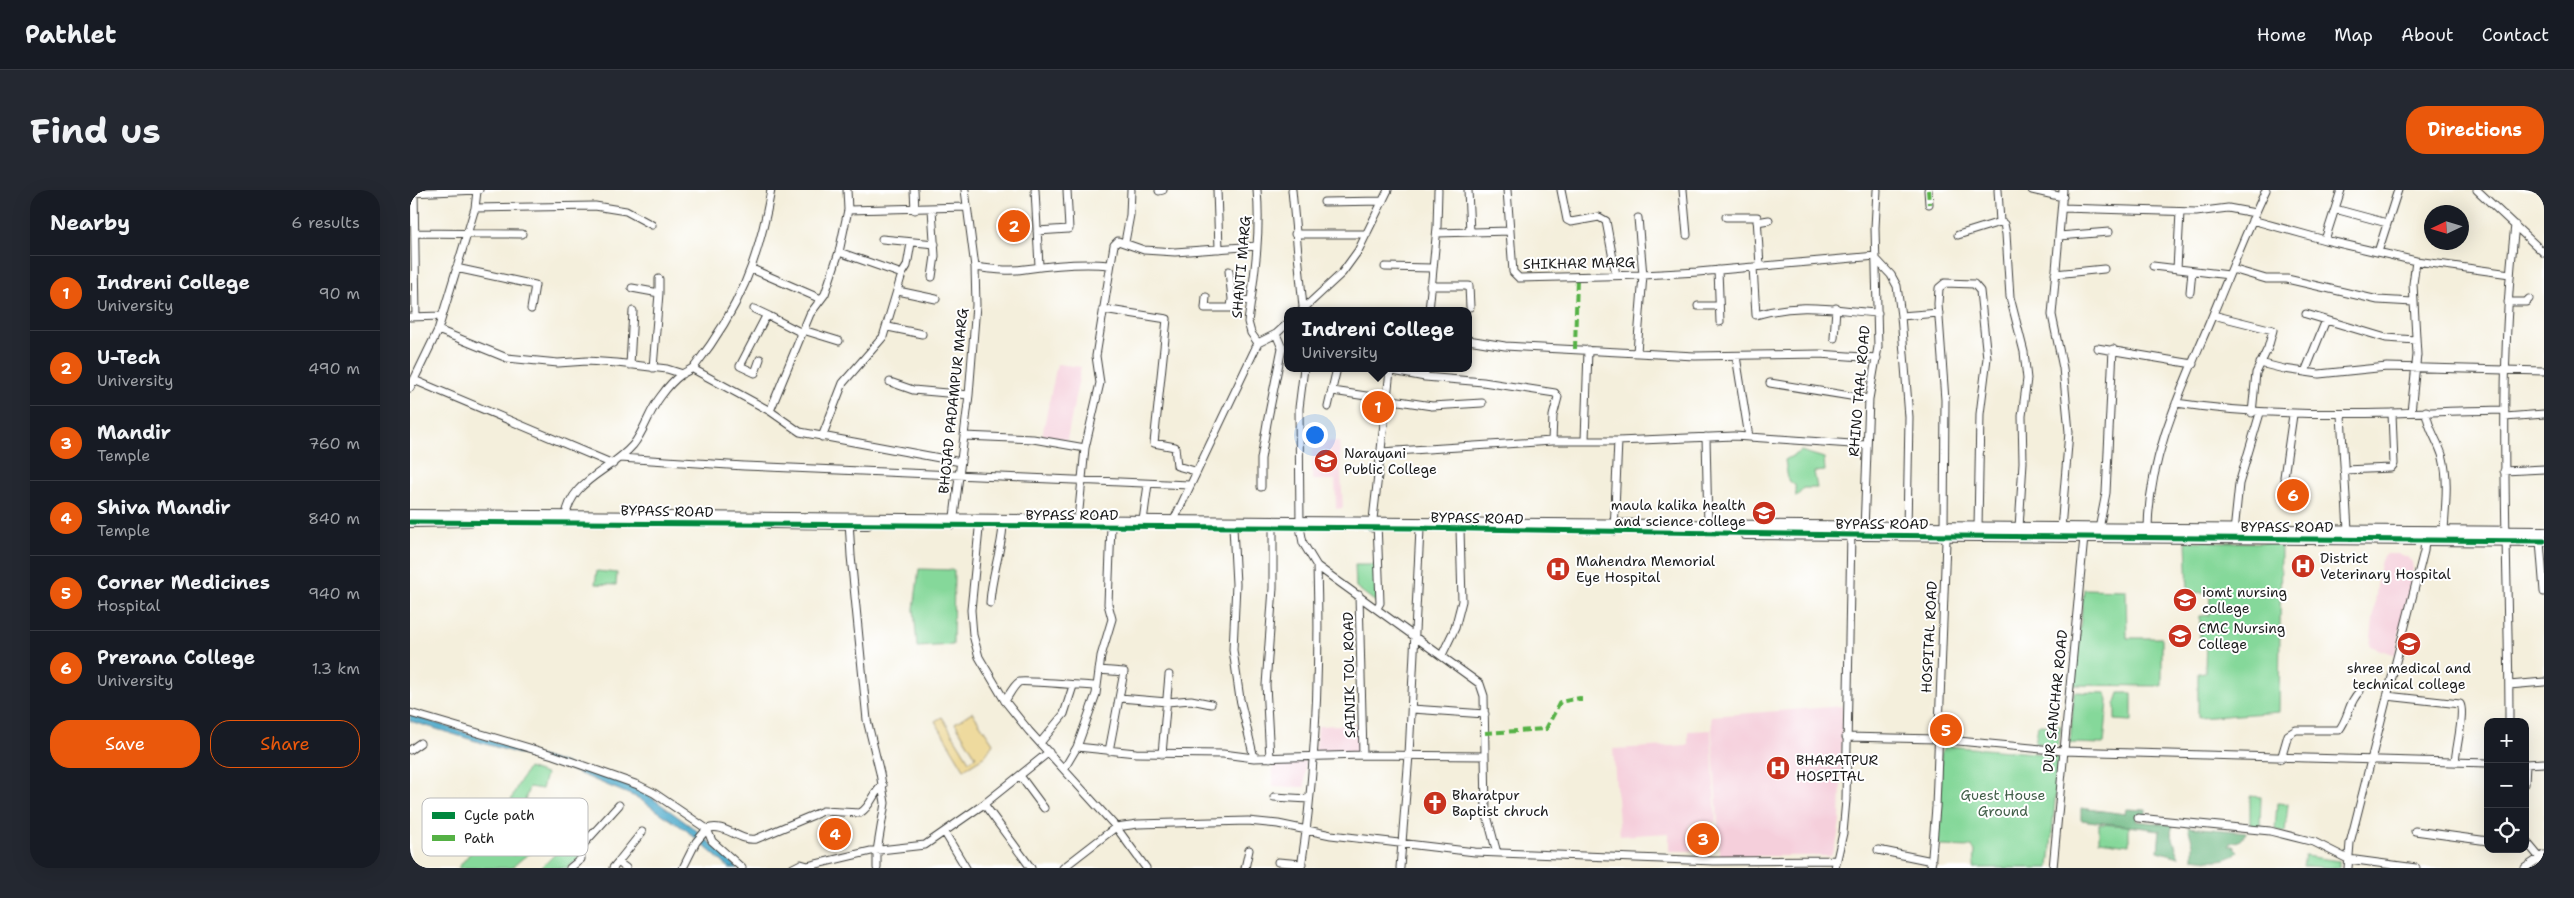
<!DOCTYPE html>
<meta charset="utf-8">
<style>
:root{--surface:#171b24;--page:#242831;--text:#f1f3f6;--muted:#9ea1a6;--line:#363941;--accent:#ea580c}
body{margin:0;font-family:"Shantell Sans",sans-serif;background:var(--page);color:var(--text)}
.controls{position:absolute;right:15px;bottom:15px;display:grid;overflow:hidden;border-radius:10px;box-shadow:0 5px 20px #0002}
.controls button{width:45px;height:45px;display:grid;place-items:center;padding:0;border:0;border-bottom:1px solid var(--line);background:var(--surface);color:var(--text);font:25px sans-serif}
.compass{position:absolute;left:2014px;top:15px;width:45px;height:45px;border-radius:50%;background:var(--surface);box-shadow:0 5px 20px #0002;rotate:266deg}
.you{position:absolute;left:904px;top:244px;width:18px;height:18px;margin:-12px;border:4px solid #fff;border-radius:50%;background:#1a73e8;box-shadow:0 0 0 8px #1a73e833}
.badge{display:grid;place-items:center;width:32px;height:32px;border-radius:50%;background:var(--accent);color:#fff;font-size:16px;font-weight:700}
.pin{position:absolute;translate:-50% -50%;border:2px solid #fff;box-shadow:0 1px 5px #0006}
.popup{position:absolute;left:874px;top:117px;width:188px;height:65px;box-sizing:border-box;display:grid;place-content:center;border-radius:10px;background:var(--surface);filter:drop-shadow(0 1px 4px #0005);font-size:16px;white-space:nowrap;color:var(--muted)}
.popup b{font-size:19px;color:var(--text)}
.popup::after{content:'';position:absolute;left:50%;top:100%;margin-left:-10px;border:10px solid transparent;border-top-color:var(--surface)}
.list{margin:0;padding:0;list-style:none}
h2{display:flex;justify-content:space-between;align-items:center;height:65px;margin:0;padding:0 20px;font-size:21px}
h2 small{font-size:16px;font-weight:400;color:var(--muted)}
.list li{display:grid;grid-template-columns:32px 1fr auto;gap:15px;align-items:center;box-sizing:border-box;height:75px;padding:0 20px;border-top:1px solid var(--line)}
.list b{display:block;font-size:19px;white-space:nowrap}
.list p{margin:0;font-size:16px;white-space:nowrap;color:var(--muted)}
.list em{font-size:16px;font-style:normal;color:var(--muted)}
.actions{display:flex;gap:10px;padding:15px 20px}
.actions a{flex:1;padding:11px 0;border:1px solid var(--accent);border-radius:20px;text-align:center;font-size:18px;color:var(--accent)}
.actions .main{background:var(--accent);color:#fff}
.icon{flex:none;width:28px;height:28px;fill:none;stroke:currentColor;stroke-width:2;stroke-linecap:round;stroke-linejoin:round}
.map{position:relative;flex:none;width:2134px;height:678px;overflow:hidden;border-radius:20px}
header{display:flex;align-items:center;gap:30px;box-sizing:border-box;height:70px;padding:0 25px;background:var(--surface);border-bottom:1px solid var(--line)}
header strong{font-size:24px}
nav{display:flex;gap:28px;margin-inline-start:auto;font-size:18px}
.intro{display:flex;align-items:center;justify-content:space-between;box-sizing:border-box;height:120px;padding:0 30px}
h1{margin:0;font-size:35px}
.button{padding:12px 22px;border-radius:20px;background:var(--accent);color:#fff;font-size:18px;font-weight:700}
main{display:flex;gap:30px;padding:0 30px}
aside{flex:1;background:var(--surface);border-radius:20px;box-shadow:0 5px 20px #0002}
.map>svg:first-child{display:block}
.built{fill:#f5cfdb}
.green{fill:#85d89a;stroke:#507a5b}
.forest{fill:#6cb882;stroke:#446a4f}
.sand{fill:#eeda9e;stroke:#857b5d}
.water{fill:#4daacb;stroke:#346374}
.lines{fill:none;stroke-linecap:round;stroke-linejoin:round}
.minor-casing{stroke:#3c3c39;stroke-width:9}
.highway-casing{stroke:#3c3c39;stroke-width:12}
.minor{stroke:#fff;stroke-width:7}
.highway{stroke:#fff;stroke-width:10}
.quiet{stroke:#55b145;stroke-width:4;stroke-dasharray:8 4;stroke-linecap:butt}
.cycleway-casing{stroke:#fff;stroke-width:8}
.cycleway{stroke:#00873e;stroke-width:5}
.labels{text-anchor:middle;stroke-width:4;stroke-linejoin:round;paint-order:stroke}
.street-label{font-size:14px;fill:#1c1c1c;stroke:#fff}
.poi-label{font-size:14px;fill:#1c1c1c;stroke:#fff;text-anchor:start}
.park-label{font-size:14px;fill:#415e48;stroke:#fff}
.key{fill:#fff;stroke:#bbb;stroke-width:1}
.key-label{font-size:14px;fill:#1c1c1c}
</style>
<header>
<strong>Pathlet</strong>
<nav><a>Home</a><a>Map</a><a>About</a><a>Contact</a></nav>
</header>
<div class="intro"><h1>Find us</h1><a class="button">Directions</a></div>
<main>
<aside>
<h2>Nearby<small>6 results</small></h2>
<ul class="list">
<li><span class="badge">1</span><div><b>Indreni College</b><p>University</p></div><em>90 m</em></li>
<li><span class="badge">2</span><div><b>U-Tech</b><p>University</p></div><em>490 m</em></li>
<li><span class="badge">3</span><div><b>Mandir</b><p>Temple</p></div><em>760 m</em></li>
<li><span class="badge">4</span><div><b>Shiva Mandir</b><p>Temple</p></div><em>840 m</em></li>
<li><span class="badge">5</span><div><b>Corner Medicines</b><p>Hospital</p></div><em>940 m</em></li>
<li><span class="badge">6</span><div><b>Prerana College</b><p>University</p></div><em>1.3 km</em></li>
</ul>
<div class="actions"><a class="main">Save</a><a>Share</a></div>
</aside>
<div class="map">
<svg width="2134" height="678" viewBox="0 0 2134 678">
<rect width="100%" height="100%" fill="#fff"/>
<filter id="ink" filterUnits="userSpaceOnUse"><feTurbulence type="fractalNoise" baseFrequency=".02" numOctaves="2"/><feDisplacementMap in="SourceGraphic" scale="10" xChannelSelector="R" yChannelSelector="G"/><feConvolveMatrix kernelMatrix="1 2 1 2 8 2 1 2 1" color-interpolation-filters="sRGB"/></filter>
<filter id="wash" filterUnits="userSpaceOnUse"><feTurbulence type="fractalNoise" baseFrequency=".0096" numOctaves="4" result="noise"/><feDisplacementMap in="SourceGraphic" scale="20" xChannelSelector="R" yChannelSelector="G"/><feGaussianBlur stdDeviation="1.12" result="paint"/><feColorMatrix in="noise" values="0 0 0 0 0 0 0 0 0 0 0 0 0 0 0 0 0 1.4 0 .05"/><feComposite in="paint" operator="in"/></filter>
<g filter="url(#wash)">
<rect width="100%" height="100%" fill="#f4efdc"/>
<path class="built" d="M647 174 671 177 657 250 632 246Z
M929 251 933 318 926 319 925 290H902V252Z
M1977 364H1990L1997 367 2002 372 2003 379 1985 465 1960 456 1969 379 1971 370Z
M1433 516 1430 631 1427 650 1421 666H1310L1301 526Z
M950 534 951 564 905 565 908 536Z
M1301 540 1306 632 1279 635 1282 661H1259V643L1210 646 1203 559 1278 555V541Z
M895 571V597H863V572Z"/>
<path class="green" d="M1391 261 1414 268 1415 281 1404 282 1407 298H1394L1386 307 1385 295 1378 290 1375 270Z
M1776 351 1871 353 1869 522 1788 528V483L1795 482 1796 449H1790V426L1799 425 1800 403 1778 402Z
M945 375H967V413L946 397Z
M509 379 544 380 543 455 507 457 504 419Z
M187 381 207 383 206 395 185 394Z
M1674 399 1716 400 1717 448H1752V496L1664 495Z
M1664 502 1696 503 1698 511 1694 554 1660 553Z
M1709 503H1722V531L1705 530V515Z
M1628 535 1651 536 1648 555 1625 553Z
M1536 556 1649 565 1639 678H1564L1565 661 1562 657 1532 656 1528 653 1531 562Z
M118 578 136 584 132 599 119 597 100 662 104 665 120 653 123 656 142 651V654H161L168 657 169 669 157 678H131L146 663 145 659C124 659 117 663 102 678H48L65 657 70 647 91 642C97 631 99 621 102 608 106 596 112 589 118 578Z
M1840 606 1851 607 1850 637 1840 636Z
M1867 613 1878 614 1875 642 1865 640Z
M1689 634 1719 636V655L1689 651Z
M1895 666 1929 671V678L1893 676Z"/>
<path class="forest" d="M1671 618 1715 624 1716 619 1736 620V625H1727L1726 631 1763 635 1761 642 1769 667 1748 661 1750 640 1671 630Z
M1778 637 1837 642 1829 651 1820 653 1819 656H1823L1828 661C1817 674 1798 670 1783 668V654Z"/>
<path class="sand" d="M562 522 583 553 575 566 554 579 525 531 532 527 559 571 566 567 545 533Z"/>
<path class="water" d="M0 525 198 587 234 602 286 640 328 678H319L276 640 228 608 158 579 0 531Z"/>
</g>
<g filter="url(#ink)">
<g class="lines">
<g class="minor-casing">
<path id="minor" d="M4 0 6 127
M504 0 505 20
M625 0 629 76
M807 0 809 59
M847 0C851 44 844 88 838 132L841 143 848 153
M882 0 893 117
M1058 0 1060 42
M1097 0 1103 82 1109 88 1233 85 1228 28
M1151 0 1157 30 1161 32 1189 27 1196 31 1206 85
M1273 0 1277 45
M1518 0 1519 14
M1588 0 1590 32 1594 34 1596 44 1600 107 1614 162 1617 189 1612 226 1613 272 1609 338
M1622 0 1653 7
M2067 0 2134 63
M749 1 753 0
M0 3 69 0
M914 12 973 11
M65 18 185 16 216 21 242 35
M1652 18 1786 22 1818 18 1845 23
M1925 19 1977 33
M438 20 557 17
M1316 27H1347L1350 76
M1842 30 1915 50 2006 71 2100 84
M1347 32 1359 30
M627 41 659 39 657 0
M5 43 112 44
M1027 43 1100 41
M885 44H957
M1548 45 1590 32
M1649 46 1699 42
M472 49 525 54
M1915 50 1931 0
M715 52 720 25 721 0
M1968 62 1988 0
M1466 69 1481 85 1487 96 1491 126 1499 227 1497 340
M1743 76 1819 85
M565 77C581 79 599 82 615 79 643 75 671 72 700 75
M975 77 1022 78
M1343 77 1346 125C1390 112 1424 120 1468 123
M46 78 125 95 121 119
M342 79 411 109
M1767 79 1770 22
M1822 79 1856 89H1877L1968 110 2003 112
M1308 80 1310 132
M492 84 497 76 501 53
M1645 84 1694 79
M522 87 525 66 522 19
M1020 96H1059L1060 117
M222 98 249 103 243 178
M488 101 526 109
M1780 102 1782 81
M249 103V89
M796 107 795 118H821L822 109 819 81
M822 109 841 111
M2098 112H2116L2119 109
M1288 116H1309
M344 119 359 126
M693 119 757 129 744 253 765 257 767 276 785 281
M891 121 932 83 948 61 978 0
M1019 121 1027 37 1028 0
M1896 124 1976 148 2006 150
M1803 125 1863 140 1858 158 1846 183 1842 223
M1491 126 1529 123
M0 127 31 126
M478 137 512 144
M28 140 97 168 148 173 177 171 207 173 257 179 273 184
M393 140 429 151
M866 144 878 133
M1424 148 1426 118
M1058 150 1095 156 1285 166 1409 164 1467 168
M1687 158 1783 174
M1227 162 1233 85 1288 82 1466 66
M1326 166 1339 247
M350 169 345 183 330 176 355 128 359 126 392 143
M1850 173 1874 179 1909 184 1977 177 2134 181
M220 175 223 121
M894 178 889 218 890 337 893 353 907 376 1070 494 1074 506 1076 622 1087 663
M967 178 1015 187 1073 192 1145 203 1148 207 1143 226 1142 251
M283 179 360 221 390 242 551 272
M1895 182 1916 130
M1015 187V178
M4 190 203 274
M480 192 503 200 559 205
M1360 193 1459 209
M0 198 28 140 65 18 67 1
M923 201 1022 216 1072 213
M1766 213C1878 230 1983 222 2095 220
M918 217 927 178
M360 221 400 124 415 104 429 62 438 20 437 0
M2016 221C2017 238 2029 252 2033 268 2039 292 2035 318 2034 342
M2001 222 2007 165 2003 94 2006 71
M1931 225 1938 340
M2095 227 2134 224
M554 246 623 249 675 258
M412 247 433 193 473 147 492 84 429 62
M1296 247 1298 337
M1175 250 1178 160
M971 262 1142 251H1208L1324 246 1456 255
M210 268 334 276 779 295
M1934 280 1981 278 1984 274 1982 223
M2094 281 2134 279
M1874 287 1883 225
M570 329 561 420 563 445 569 467 595 511 619 541 706 637 736 678
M439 330 441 366 457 530 470 583 475 613 467 661V678
M668 330 675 258 690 193 686 166 704 55 708 51 734 60 765 62 847 56
M733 331 738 294
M155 332C158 290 199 283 223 255 235 240 239 221 251 206 256 199 265 189 272 184 277 181 281 180 285 176 329 119 349 70 361 0
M763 332 848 153 866 144 872 158 857 233 851 269V297
M543 335 559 205 566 115 565 77 555 0
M823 337 826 394 823 460 830 509 844 568
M962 338 980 181
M1738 338C1739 265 1773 196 1801 129 1819 86 1836 42 1856 0
M1651 339 1659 242 1653 178 1642 125 1653 0
M1689 339 1696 303 1703 159
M1454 340 1459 209 1468 157 1465 38 1467 0
M1204 341 1208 251
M1824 342 1829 294 1850 223
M2130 351 2134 402
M949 405 953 565
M580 413C581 387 591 363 593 336
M967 418 970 413 967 332
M1032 465 1045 438 1052 411 1050 339
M689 480 714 482 699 561
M2099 495 2134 492
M1977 506 2050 514C2055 523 2046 558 2045 572
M710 508 757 512 781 510 801 514
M595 511C599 505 604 495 609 492 613 490 676 496 687 496
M1002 519 1075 524
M0 523 143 565 228 595 244 603 297 639 302 651 332 678
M2099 532C2099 366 2086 201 2105 35
M1436 547 1527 549 1653 561 2078 573
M630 553 654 524 663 496
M667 557 726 563 813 564 844 568 953 565 1075 566
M0 560 10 553
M752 564 759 485
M860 568 856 495 863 398V338
M1871 569 1878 545 1886 540H1929C1939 528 1938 512 1950 501
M2115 574 2134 573
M654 579 667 557 686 504 691 466 702 429 698 414 701 336
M611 587 634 618
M2115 594 2116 574
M864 607 899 609
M574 614 621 678
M1728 628 1860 641 1904 652 1938 669 2006 678
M2005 641 2078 651
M535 643 556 678
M2115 650 2130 668
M1468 660 1522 671
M208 672 232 642
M868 672 892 674
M160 678 171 669 170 658 209 615
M203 678 208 672 216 678
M273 678 286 652 297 639C315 632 328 652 346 649L413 621 450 623C462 616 463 602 473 595
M383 678 391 674 398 676 461 661 515 655 574 614 639 562
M653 678 706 637 728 634 838 631 868 634 921 645 1065 662 1304 671 1427 670
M835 678 839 660
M891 678C906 578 910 476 907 376
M990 678 999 565 1010 339
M1425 678 1433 643 1436 610 1441 342
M1521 678 1526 617 1536 351 1534 338 1535 210 1528 114 1529 98 1535 93 1564 94 1570 101 1577 168 1570 224 1568 338
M1643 678 1674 347
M1938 678 1940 653 2014 361 2015 350
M2115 678 2134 665"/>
</g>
<g class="highway-casing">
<path id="highway" d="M0 325 2134 342
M0 332 61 331
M358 333 458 334
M1335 344 2134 351"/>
</g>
<use href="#minor" class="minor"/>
<use href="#highway" class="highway"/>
<path class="quiet" d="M1518 0 1519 14
M1165 159 1167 87
M1075 543 1136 539 1150 512 1170 508V514"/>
<g class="cycleway-casing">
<path id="cycleway" d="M0 332 1004 338 1441 345 2134 351"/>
</g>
<use href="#cycleway" class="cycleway"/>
</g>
</g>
<defs>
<g id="university-disc" transform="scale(1.25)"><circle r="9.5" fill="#c8321e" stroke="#fff"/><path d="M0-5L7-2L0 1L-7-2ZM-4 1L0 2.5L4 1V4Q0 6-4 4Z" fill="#fff"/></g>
<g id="hospital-disc" transform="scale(1.25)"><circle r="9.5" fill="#c8321e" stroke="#fff"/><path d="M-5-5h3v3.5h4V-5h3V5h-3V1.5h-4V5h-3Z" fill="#fff"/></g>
<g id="church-disc" transform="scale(1.25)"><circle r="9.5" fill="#c8321e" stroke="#fff"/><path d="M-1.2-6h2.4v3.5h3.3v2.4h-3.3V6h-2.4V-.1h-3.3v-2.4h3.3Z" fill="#fff"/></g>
</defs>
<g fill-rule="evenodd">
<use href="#university-disc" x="916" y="271"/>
<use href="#university-disc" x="1354" y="323"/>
<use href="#hospital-disc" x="1893" y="376"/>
<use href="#hospital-disc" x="1148" y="379"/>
<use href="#university-disc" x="1775" y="410"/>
<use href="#university-disc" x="1770" y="446"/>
<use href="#university-disc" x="1999" y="454"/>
<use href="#hospital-disc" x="1368" y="578"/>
<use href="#church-disc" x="1025" y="613"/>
</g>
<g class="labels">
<g class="street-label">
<text transform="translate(1169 73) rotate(-1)" y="5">SHIKHAR MARG</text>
<text transform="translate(831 77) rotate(-85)" y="5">SHANTI MARG</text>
<text transform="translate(1449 201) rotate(-85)" y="5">RHINO TAAL ROAD</text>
<text transform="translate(543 211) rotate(-84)" y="5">BHOJAD PADAMPUR MARG</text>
<text transform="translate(257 321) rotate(1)" y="5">BYPASS ROAD</text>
<text x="662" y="330">BYPASS ROAD</text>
<text transform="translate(1067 328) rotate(1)" y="5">BYPASS ROAD</text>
<text x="1472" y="339">BYPASS ROAD</text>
<text x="1877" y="342">BYPASS ROAD</text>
<text transform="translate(1519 447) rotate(-87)" y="5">HOSPITAL ROAD</text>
<text transform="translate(939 485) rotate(-91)" y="5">SAINIK TOL ROAD</text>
<text transform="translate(1645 511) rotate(-84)" y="5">DUR SANCHAR ROAD</text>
</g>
<g class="poi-label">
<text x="934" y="268">Narayani<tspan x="934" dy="16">Public College</tspan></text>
<text x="1336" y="320" text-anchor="end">maula kalika health<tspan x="1336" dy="16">and science college</tspan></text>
<text x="1910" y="373">District<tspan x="1910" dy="16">Veterinary Hospital</tspan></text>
<text x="1166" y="376">Mahendra Memorial<tspan x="1166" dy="16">Eye Hospital</tspan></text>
<text x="1792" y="407">iomt nursing<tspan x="1792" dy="16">college</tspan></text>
<text x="1788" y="443">CMC Nursing<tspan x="1788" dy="16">College</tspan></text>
<text x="1999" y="483" text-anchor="middle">shree medical and<tspan x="1999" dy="16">technical college</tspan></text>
<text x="1386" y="575">BHARATPUR<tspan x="1386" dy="16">HOSPITAL</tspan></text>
<text x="1042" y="610">Bharatpur<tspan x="1042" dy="16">Baptist chruch</tspan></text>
</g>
<g class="park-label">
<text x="1593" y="610">Guest House<tspan x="1593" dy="16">Ground</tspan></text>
</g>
</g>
<rect x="12" y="608" width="166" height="58" rx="8" class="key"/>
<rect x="22" y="622" width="23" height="7" fill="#00873e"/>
<rect x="22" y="645" width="23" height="6" fill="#55b145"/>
<g class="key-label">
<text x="54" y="630">Cycle path</text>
<text x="54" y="653">Path</text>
</g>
</svg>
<div class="controls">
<button>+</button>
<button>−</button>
<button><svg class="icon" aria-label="locate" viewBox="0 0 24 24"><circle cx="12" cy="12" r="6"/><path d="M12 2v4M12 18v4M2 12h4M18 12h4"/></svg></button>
</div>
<svg class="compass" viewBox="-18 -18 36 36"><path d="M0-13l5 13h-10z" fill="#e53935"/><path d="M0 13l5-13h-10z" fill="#9ea1a6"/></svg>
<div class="you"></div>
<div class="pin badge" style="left:968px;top:217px">1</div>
<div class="popup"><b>Indreni College</b>University</div>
<div class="pin badge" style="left:604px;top:36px">2</div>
<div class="pin badge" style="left:1293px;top:649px">3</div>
<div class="pin badge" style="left:425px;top:644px">4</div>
<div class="pin badge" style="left:1536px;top:540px">5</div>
<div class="pin badge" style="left:1883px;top:305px">6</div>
</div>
</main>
